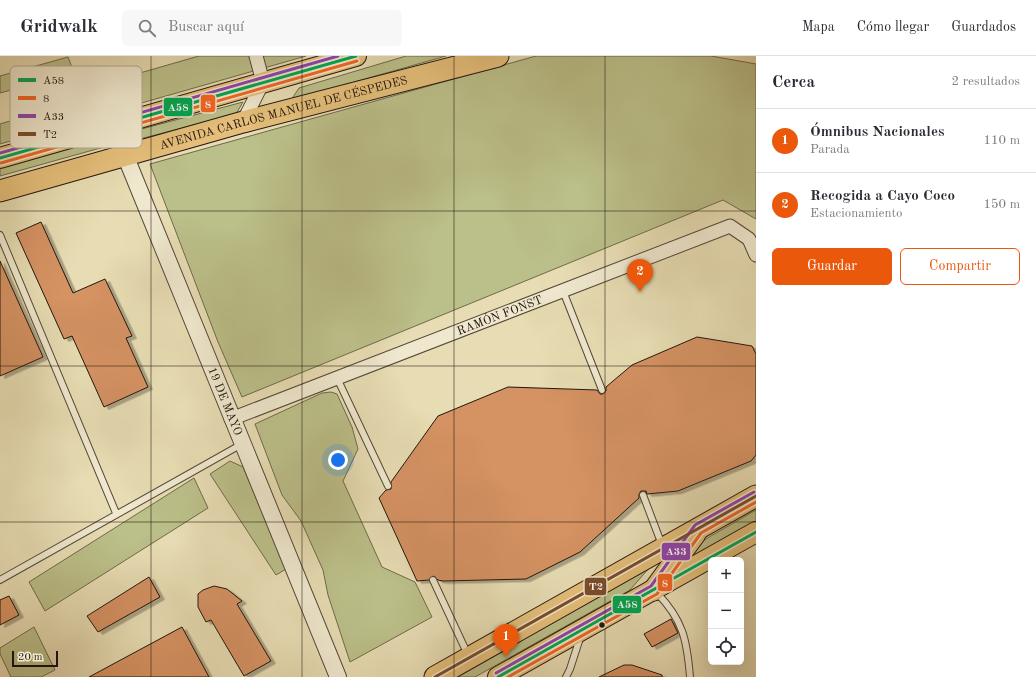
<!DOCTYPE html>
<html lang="es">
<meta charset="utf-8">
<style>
:root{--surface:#fff;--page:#f7f7f7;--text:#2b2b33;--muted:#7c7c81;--line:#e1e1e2;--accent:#ea580c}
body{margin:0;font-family:"Old Standard TT",serif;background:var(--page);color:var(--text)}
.controls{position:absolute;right:12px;bottom:12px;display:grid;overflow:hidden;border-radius:6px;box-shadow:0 4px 16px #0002}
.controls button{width:36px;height:36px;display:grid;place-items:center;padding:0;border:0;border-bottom:1px solid var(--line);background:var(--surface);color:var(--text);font:20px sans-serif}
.scale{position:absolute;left:12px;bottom:10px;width:46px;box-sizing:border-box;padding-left:4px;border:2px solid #22160e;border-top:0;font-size:11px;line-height:14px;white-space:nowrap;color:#22160e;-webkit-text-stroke:3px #efe8ce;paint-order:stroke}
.you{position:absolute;left:338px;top:404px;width:14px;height:14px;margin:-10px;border:3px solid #fff;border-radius:50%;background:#1a73e8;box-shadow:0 0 0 6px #1a73e833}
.badge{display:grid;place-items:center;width:26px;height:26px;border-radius:50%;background:var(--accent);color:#fff;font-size:13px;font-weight:700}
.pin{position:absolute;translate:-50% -33px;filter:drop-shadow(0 1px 2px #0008)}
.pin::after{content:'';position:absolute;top:21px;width:14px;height:12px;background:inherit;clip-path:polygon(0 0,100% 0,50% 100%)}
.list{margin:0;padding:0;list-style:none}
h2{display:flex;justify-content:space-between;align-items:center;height:52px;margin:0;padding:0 16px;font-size:17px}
h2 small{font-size:13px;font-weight:400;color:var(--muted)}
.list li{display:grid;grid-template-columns:26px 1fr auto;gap:12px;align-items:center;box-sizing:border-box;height:64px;padding:0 16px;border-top:1px solid var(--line)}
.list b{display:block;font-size:15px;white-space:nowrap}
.list p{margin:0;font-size:13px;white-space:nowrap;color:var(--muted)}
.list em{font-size:13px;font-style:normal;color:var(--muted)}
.actions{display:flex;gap:8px;padding:12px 16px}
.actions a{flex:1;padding:9px 0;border:1px solid var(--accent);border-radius:6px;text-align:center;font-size:14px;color:var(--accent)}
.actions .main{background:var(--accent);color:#fff}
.icon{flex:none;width:22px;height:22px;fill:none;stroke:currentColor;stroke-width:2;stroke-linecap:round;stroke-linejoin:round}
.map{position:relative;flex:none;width:756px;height:621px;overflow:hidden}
header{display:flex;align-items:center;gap:24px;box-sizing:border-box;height:56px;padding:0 20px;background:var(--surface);border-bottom:1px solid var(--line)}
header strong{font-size:19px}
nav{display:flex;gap:22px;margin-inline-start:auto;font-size:14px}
.search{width:280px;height:36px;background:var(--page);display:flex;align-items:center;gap:10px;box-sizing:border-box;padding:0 14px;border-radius:6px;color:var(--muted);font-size:15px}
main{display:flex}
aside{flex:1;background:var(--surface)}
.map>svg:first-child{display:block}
.green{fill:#bbbf89;stroke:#6e6a4c}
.building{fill:#d59264;stroke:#22160e;filter:url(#shadow)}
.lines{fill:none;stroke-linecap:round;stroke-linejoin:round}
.service-casing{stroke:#534837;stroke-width:8}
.minor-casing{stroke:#534837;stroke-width:15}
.tertiary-casing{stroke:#534837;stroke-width:18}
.primary-casing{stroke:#22160e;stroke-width:22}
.trunk-casing{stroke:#22160e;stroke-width:23}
.service{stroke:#efe8ce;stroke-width:6}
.minor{stroke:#efe8ce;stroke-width:13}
.tertiary{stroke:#efe8ce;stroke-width:16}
.primary{stroke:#e4be7a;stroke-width:20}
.trunk{stroke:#e4be7a;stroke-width:21}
.bus-1-casing{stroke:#efe8ce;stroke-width:6}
.bus-2-casing{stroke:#efe8ce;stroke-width:6}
.bus-3-casing{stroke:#efe8ce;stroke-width:6}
.bus-4-casing{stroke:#efe8ce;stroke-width:6}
.bus-1{stroke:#00a651;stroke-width:3}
.bus-2{stroke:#f26522;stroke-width:3}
.bus-3{stroke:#8e44ad;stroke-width:3}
.bus-4{stroke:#7a4b2a;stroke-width:3}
.grid{fill:none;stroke:#22160e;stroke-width:1;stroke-opacity:0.55}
.bus-dot{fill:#22160e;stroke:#efe8ce;stroke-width:1.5}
.labels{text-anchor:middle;stroke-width:3;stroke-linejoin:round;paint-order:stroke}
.street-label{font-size:12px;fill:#22160e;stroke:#efe8ce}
.key{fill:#efe8ce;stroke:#b2a994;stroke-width:1}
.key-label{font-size:11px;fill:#22160e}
.line-badge{stroke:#efe8ce;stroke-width:1.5}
.badge-label{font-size:11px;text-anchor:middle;font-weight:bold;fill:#fff}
</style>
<header>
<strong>Gridwalk</strong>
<div class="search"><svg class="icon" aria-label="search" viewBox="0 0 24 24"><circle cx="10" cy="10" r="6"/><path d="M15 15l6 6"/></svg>Buscar aquí</div>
<nav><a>Mapa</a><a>Cómo llegar</a><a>Guardados</a></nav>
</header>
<main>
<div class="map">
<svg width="756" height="621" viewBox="0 0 756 621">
<defs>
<filter id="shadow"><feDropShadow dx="4.5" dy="2.5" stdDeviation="0" flood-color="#0004"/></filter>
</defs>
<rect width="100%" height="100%" fill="#e7dcb3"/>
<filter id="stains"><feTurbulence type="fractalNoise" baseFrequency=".005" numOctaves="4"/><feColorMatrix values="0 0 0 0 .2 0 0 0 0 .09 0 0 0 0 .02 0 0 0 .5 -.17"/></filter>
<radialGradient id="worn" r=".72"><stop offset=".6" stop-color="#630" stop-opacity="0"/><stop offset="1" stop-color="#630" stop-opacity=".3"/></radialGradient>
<path class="green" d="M199 0H306L117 54 112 25Z
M406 0H446L291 44 299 32Z
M536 0H711L756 8V163L723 144 242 341 218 286 150 108Z
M68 1 74 17 0 37V20Z
M94 40 101 59 0 88V68Z
M243 46 236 58 136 84 132 80 134 75Z
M103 81 108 84V88L104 91 0 120V110Z
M331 336 337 338 352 371 358 393 343 425 382 511 415 526 432 561 350 606 328 539 323 514 301 465 282 439 255 368 322 337Z
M230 405 243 411 286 513 276 519 210 418Z
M194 422 208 452 45 555 29 526Z
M756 454V465L686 505 704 484Z
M649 512 630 534 475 621H458Z
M34 571 55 614 41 621H11L0 598V592Z"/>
<path class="building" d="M41 166 73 237 105 223 132 280 126 282 148 331 104 351 72 280 64 283 16 177Z
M0 205 43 301 0 320Z
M697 281 752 290 756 298V399L751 405 678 435 647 438 646 435H641L639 438V442L580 496 526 523 443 525 438 524 433 520 429 524 417 525 379 442 386 434 391 433V426L438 360 508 331 597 334 600 338H603L606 335V331L632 309Z
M149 521 160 541 98 576 87 560Z
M214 530 227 533 242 545 237 548 271 605 244 620 211 564 206 566 198 551V538L203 534Z
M9 540 19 559 0 569V544Z
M671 563 678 577 652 591 644 578Z
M182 571 209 621H89Z
M624 609H632L662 619V621H599Z"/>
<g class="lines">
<g class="service-casing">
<path id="service" d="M0 179 116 457
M563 235 602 334
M337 322 388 430
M643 439 662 489
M0 524 242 388
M433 524 468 599
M657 537C683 564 687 584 690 621
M566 621 570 613 581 579"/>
</g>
<g class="minor-casing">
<g id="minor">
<path d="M243 66 263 26 256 0"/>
<path id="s1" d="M231 363 730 170 749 183 756 199"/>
</g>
</g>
<g class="tertiary-casing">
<g id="tertiary">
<path id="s2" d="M109 70 125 99 338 621"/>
</g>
</g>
<g class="primary-casing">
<path id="primary" d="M0 102 356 0
M498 621 756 476"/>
</g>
<g class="trunk-casing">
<g id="trunk">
<path id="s3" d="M0 135 243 66 498 0"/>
<path d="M654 534 695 478"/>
<path d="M435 621 756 440"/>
</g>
</g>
<use href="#service" class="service"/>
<use href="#minor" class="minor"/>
<use href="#tertiary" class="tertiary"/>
<use href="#primary" class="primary"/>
<use href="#trunk" class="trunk"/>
<g class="bus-1-casing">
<path id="bus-1" d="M0 102 356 0
M498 621 756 476"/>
</g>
<g class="bus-2-casing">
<path id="bus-2" d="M1 107 357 5
M508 621 657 538 701 477 756 446"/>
</g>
<g class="bus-3-casing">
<path id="bus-3" d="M0 97 338 0
M496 617 651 530 695 469 754 436"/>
</g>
<g class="bus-4-casing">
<path id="bus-4" d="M435 621 756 440"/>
</g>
<use href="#bus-1" class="bus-1"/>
<use href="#bus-2" class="bus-2"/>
<use href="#bus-3" class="bus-3"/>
<use href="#bus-4" class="bus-4"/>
</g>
<path class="grid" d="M151 0V621M302 0V621M454 0V621M605 0V621M0 155H756M0 310H756M0 466H756"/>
<circle class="bus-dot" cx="602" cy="569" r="3.5"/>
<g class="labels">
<g class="street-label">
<text dy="4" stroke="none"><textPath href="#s3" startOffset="294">AVENIDA CARLOS MANUEL DE CÉSPEDES</textPath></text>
<text dy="4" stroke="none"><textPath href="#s1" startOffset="288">RAMÓN FONST</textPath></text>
<text dy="4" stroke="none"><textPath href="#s2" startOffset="299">19 DE MAYO</textPath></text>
</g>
</g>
<rect x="10" y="10" width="132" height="82" rx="6" class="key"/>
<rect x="18" y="22" width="18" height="4" fill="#00a651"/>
<rect x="18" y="40" width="18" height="4" fill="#f26522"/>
<rect x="18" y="58" width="18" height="4" fill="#8e44ad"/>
<rect x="18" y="76" width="18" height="4" fill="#7a4b2a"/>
<g class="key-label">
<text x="43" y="28">A58</text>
<text x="43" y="46">8</text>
<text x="43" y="64">A33</text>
<text x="43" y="82">T2</text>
</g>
<g class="line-badge">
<rect x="200" y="38" width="16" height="19" rx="4" fill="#f26522"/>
<rect x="163" y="41" width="30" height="20" rx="4" fill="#00a651"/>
<rect x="661" y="486" width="30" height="19" rx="4" fill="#8e44ad"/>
<rect x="657" y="517" width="16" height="19" rx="4" fill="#f26522"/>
<rect x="584" y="521" width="23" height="19" rx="4" fill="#7a4b2a"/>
<rect x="612" y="539" width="30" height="19" rx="4" fill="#00a651"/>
</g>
<g class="badge-label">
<text x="208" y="52">8</text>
<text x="178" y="55">A58</text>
<text x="676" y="499">A33</text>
<text x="665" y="531">8</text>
<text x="596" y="534">T2</text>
<text x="627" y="552">A58</text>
</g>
<rect width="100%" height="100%" filter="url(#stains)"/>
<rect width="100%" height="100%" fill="url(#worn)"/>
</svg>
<div class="controls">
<button>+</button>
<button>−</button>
<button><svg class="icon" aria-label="locate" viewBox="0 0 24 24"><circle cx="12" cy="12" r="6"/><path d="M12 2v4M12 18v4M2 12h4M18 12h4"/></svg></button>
</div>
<div class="scale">20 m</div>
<div class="you"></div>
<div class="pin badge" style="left:506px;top:601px">1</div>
<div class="pin badge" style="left:640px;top:236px">2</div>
</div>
<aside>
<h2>Cerca<small>2 resultados</small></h2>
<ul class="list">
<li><span class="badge">1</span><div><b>Ómnibus Nacionales</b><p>Parada</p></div><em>110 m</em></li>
<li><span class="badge">2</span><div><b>Recogida a Cayo Coco</b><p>Estacionamiento</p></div><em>150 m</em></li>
</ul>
<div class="actions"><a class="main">Guardar</a><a>Compartir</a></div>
</aside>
</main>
